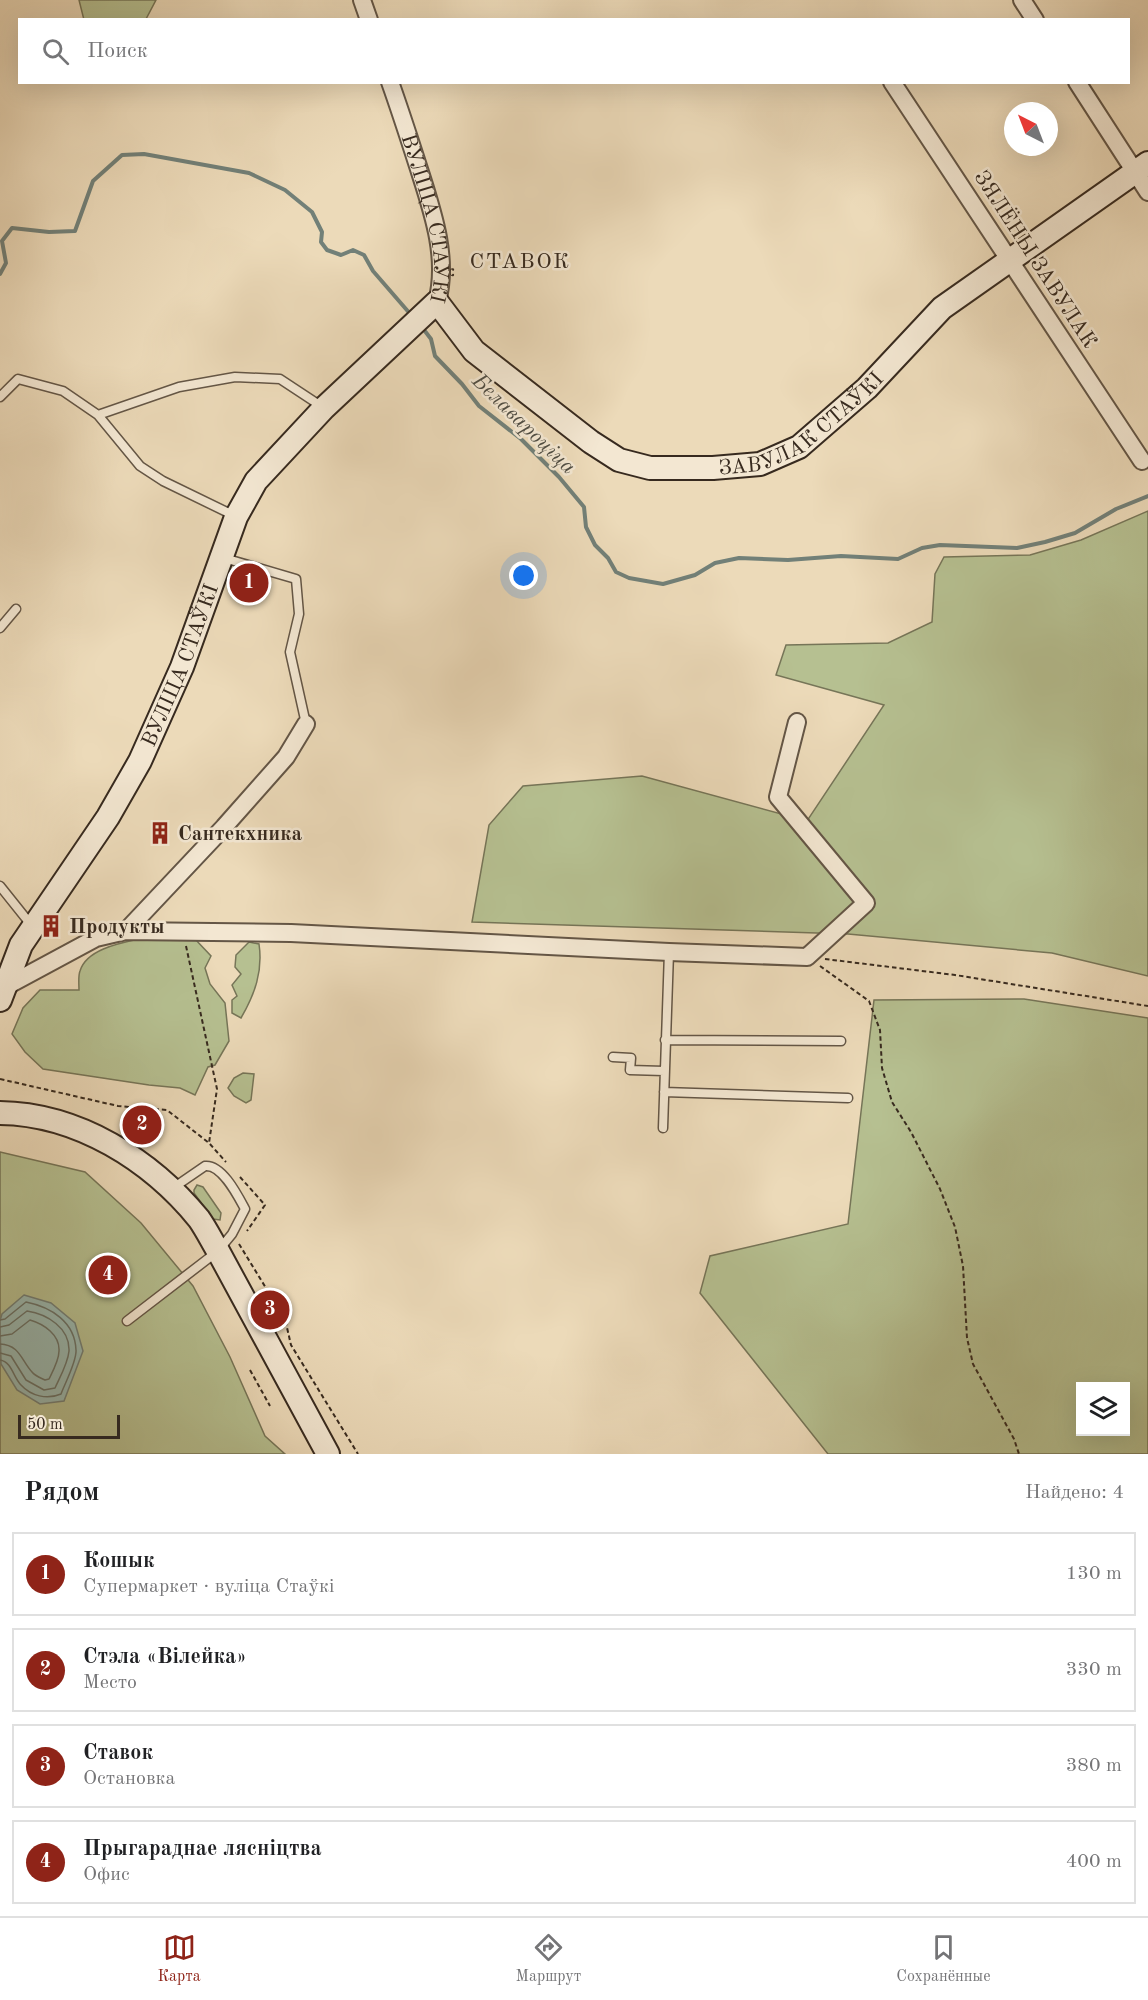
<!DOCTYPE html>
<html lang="ru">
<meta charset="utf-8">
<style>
:root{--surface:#fff;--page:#f2f2f2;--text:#202124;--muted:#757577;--line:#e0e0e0;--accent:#8f2418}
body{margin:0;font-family:"Old Standard TT",serif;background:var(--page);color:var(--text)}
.controls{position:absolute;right:18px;bottom:18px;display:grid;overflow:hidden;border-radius:0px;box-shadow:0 6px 24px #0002}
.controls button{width:54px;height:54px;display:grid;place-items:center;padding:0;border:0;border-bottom:2px solid var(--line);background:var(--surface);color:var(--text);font:30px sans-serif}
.compass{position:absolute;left:1004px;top:102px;width:54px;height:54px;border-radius:50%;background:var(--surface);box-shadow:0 6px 24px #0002;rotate:318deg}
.scale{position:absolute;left:18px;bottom:15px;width:102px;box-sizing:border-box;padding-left:6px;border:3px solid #372a1f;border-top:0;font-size:16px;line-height:21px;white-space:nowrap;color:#372a1f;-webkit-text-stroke:4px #f3e7d2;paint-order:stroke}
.you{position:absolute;left:524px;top:576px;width:21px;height:21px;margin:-15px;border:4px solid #fff;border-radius:50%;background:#1a73e8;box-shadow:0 0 0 9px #1a73e833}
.badge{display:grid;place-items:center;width:39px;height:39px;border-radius:50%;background:var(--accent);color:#fff;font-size:20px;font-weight:700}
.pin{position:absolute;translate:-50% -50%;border:3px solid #fff;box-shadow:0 2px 6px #0006}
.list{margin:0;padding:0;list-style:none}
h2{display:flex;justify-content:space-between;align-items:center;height:78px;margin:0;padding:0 24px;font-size:26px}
h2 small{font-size:20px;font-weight:400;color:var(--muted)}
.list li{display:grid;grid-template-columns:39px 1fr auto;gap:18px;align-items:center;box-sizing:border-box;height:84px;margin:0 12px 12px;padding:0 12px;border:2px solid var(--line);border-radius:0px}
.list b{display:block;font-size:22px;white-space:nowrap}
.list p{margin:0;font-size:20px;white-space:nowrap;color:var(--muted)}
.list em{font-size:20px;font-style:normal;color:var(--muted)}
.icon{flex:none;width:33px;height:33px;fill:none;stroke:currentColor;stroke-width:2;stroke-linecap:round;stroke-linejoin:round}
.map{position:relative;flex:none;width:1148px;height:1454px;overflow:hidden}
.search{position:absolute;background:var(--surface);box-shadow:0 6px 24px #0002;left:18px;right:18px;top:18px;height:66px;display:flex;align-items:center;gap:15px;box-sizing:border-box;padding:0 21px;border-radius:0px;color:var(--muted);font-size:22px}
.sheet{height:462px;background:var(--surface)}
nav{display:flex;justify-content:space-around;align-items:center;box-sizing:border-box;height:84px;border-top:2px solid var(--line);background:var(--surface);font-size:16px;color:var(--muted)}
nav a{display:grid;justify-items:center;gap:3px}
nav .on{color:var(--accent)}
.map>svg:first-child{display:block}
.green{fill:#b6c091;stroke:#767558;stroke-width:1.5;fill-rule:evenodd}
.water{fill:#99bab3;stroke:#728078;stroke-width:1.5}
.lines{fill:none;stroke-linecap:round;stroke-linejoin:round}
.shore{stroke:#687269;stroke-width:1.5}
.stream{stroke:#728078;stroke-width:4}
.lane-casing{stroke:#645646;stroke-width:11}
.street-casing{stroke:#645646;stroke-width:20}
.secondary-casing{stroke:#372a1f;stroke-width:26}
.path{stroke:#372a1f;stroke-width:2;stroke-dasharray:4.5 3;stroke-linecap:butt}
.lane{stroke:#f3e7d2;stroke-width:8}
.street{stroke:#f3e7d2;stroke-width:16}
.secondary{stroke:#f3e7d2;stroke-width:22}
.labels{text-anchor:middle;stroke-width:5;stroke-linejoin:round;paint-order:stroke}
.street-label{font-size:21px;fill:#372a1f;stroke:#f3e7d2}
.poi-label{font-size:21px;font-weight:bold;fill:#372a1f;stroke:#f3e7d2;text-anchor:start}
.neighbourhood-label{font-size:22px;letter-spacing:1.5px;fill:#372a1f;stroke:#f3e7d2}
.water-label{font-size:22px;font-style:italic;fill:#504e44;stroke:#f3e7d2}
</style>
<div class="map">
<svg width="1148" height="1454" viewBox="0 0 1148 1454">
<rect width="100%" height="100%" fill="#ecdab9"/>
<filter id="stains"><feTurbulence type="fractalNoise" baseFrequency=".00333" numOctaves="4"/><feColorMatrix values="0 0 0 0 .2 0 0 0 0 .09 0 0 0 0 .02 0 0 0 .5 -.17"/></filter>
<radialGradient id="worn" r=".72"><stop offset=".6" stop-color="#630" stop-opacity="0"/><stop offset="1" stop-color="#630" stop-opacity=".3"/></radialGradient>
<path class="green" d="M79 0H156L146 19 84 20Z
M1148 511V976L1052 953 848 934 472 922 489 825 523 786 642 776 807 821 884 705 776 675 786 645 888 643 932 622 935 574 944 557 1030 555 1081 540Z
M148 937 194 938 211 956 205 968 210 984 225 1003 229 1041 215 1065 208 1067 195 1095 180 1088 149 1085 43 1069 25 1052 12 1034 23 1008 40 990H79C79 984 78 976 80 971 87 947 127 942 148 937Z
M249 942 259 944C263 971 255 994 241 1018L232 1013V1000L237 996 232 985 241 974 235 967 236 955Z
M1024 999 1148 1018V1454H828L700 1293 710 1256 848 1224 874 1000ZM1080 1386H1126V1432H1080Z
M243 1073 254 1074 251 1100 246 1103 234 1096 228 1088 234 1078Z
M0 1152 85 1172 141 1223 193 1286 230 1357 265 1436 285 1454H0Z
M197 1185 203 1187 221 1213 220 1220 213 1219 194 1193V1190Z"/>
<path class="water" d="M24 1295 51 1303 75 1323 83 1351 64 1401 40 1404 17 1390 1 1364 0 1321 2 1314Z"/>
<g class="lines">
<path class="shore" d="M0 1320 5 1319 26 1302C51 1307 75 1322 76 1350 77 1361 65 1383 61 1394 47 1400 31 1396 21 1385 13 1377 12 1362 0 1360
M0 1327 9 1325 27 1311C47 1314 70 1328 69 1351 68 1363 60 1377 55 1388L44 1390 26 1380 11 1356 0 1353
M0 1336 12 1334 30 1320C44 1324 60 1335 59 1351 59 1360 53 1371 49 1379L45 1380C41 1378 35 1376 32 1372 21 1360 20 1345 0 1344"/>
<path class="stream" d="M0 274 6 263 2 241 12 228 49 232 75 231 93 181 122 155 144 154 249 173 285 190 312 212 322 232 321 242 327 250 341 255 353 250 364 255 373 271 412 316
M421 326 431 339 435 356 462 384 479 406 521 439 559 477 584 507 586 527 595 545 608 558 616 572 629 578 663 584 695 575 715 563 739 558 788 560 841 556 898 559 922 548 940 545 1017 548 1045 542 1075 533 1116 509 1148 496"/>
<g class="lane-casing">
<path id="lane" d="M0 397 18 379 63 391 98 415 179 387 235 377 280 379 324 408
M98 415 140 466 163 481 235 516
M224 558 296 579 299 614 290 652 306 724
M0 628 16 609
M0 886 32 926
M665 1040 841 1041
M613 1057 631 1058 630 1070 664 1071
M664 1092 848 1098
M663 1128 669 952
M127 1321 218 1251 232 1234 245 1209C238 1196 222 1164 205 1166L173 1188"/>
</g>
<g class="street-casing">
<g id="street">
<path d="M362 0 369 20"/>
<path d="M1022 0 1035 20"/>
<path id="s1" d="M390 82C400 110 409 138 418 166 432 210 449 257 437 302"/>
<path d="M892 82 1142 461"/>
<path d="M1077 82 1148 192"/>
<path d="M126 931 224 827 286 757 306 724"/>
<path d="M5 987 96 938 126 931 291 933 669 952 807 957 866 903 778 797 797 722"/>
</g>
</g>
<g class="secondary-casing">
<g id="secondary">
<path id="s2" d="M0 1000 21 945 108 817 140 761 182 667 236 517 256 481 324 408 437 302 474 351 591 442 619 460 650 468H713L760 464 799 447 867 388 942 308 1148 163"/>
<path d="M0 1113C78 1114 151 1160 199 1219 206 1229 212 1241 218 1251L328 1454"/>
</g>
</g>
<path class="path" d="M186 946 217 1089 209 1143
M825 959 955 975 1148 1006
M820 966 869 1001 880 1030 882 1068 892 1102 911 1132 940 1189 955 1227 963 1266 967 1338 973 1364 1014 1439 1019 1454
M0 1079 118 1106 167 1110 209 1143 226 1162
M240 1177 265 1205 247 1231
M239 1244 285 1319 291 1345 358 1454
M250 1370 270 1406"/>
<use href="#lane" class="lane"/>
<use href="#street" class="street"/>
<use href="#secondary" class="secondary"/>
</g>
<defs>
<g id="building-bare" transform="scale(1.8)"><path d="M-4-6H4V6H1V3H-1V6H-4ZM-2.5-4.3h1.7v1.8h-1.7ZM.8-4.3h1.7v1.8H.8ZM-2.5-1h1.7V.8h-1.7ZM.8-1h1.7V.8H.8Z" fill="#8f2418" stroke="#f3e7d2" stroke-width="2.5" paint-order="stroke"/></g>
</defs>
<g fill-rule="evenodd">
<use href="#building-bare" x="160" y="833"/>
<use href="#building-bare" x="51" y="926"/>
</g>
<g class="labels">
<g class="street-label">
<text dy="7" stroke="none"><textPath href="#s1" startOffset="142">ВУЛІЦА СТАЎКІ</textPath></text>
<text transform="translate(1036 259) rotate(57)" y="7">ЗЯЛЁНЫ ЗАВУЛАК</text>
<text dy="7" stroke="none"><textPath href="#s2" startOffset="1276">ЗАВУЛАК СТАЎКІ</textPath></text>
<text dy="7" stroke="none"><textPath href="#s2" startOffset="382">ВУЛІЦА СТАЎКІ</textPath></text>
</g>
<g class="poi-label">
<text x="178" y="840">Сантекхника</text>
<text x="69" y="933">Продукты</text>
</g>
<g class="neighbourhood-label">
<text x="520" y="268">СТАВОК</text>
</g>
<g class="water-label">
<text transform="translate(525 423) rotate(44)" y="8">Белавароціца</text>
</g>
</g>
<rect width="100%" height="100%" filter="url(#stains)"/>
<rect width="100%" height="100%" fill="url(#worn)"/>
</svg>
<div class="controls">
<button><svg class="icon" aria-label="layers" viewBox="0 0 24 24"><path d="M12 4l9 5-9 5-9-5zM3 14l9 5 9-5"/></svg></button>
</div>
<svg class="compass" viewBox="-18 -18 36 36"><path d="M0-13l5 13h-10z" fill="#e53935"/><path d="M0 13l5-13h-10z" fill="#757577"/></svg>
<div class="scale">50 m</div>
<div class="you"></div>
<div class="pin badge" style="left:249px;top:583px">1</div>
<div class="pin badge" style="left:142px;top:1125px">2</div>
<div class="pin badge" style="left:270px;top:1310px">3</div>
<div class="pin badge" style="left:108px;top:1275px">4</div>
<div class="search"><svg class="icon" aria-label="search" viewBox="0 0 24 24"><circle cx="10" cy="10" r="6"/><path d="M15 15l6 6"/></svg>Поиск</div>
</div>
<section class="sheet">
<h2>Рядом<small>Найдено: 4</small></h2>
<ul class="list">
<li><span class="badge">1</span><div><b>Кошык</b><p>Супермаркет · вуліца Стаўкі</p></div><em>130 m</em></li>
<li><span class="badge">2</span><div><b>Стэла «Вілейка»</b><p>Место</p></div><em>330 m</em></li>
<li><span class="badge">3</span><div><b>Ставок</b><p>Остановка</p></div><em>380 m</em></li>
<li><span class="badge">4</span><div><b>Прыгараднае лясніцтва</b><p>Офис</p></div><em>400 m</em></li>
</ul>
</section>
<nav>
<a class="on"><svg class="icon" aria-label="map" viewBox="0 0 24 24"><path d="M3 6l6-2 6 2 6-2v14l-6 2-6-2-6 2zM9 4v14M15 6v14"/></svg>Карта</a>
<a><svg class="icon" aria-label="directions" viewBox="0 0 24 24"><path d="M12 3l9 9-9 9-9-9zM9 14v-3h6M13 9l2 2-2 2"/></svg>Маршрут</a>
<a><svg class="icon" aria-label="saved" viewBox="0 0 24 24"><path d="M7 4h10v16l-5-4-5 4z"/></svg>Сохранённые</a>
</nav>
